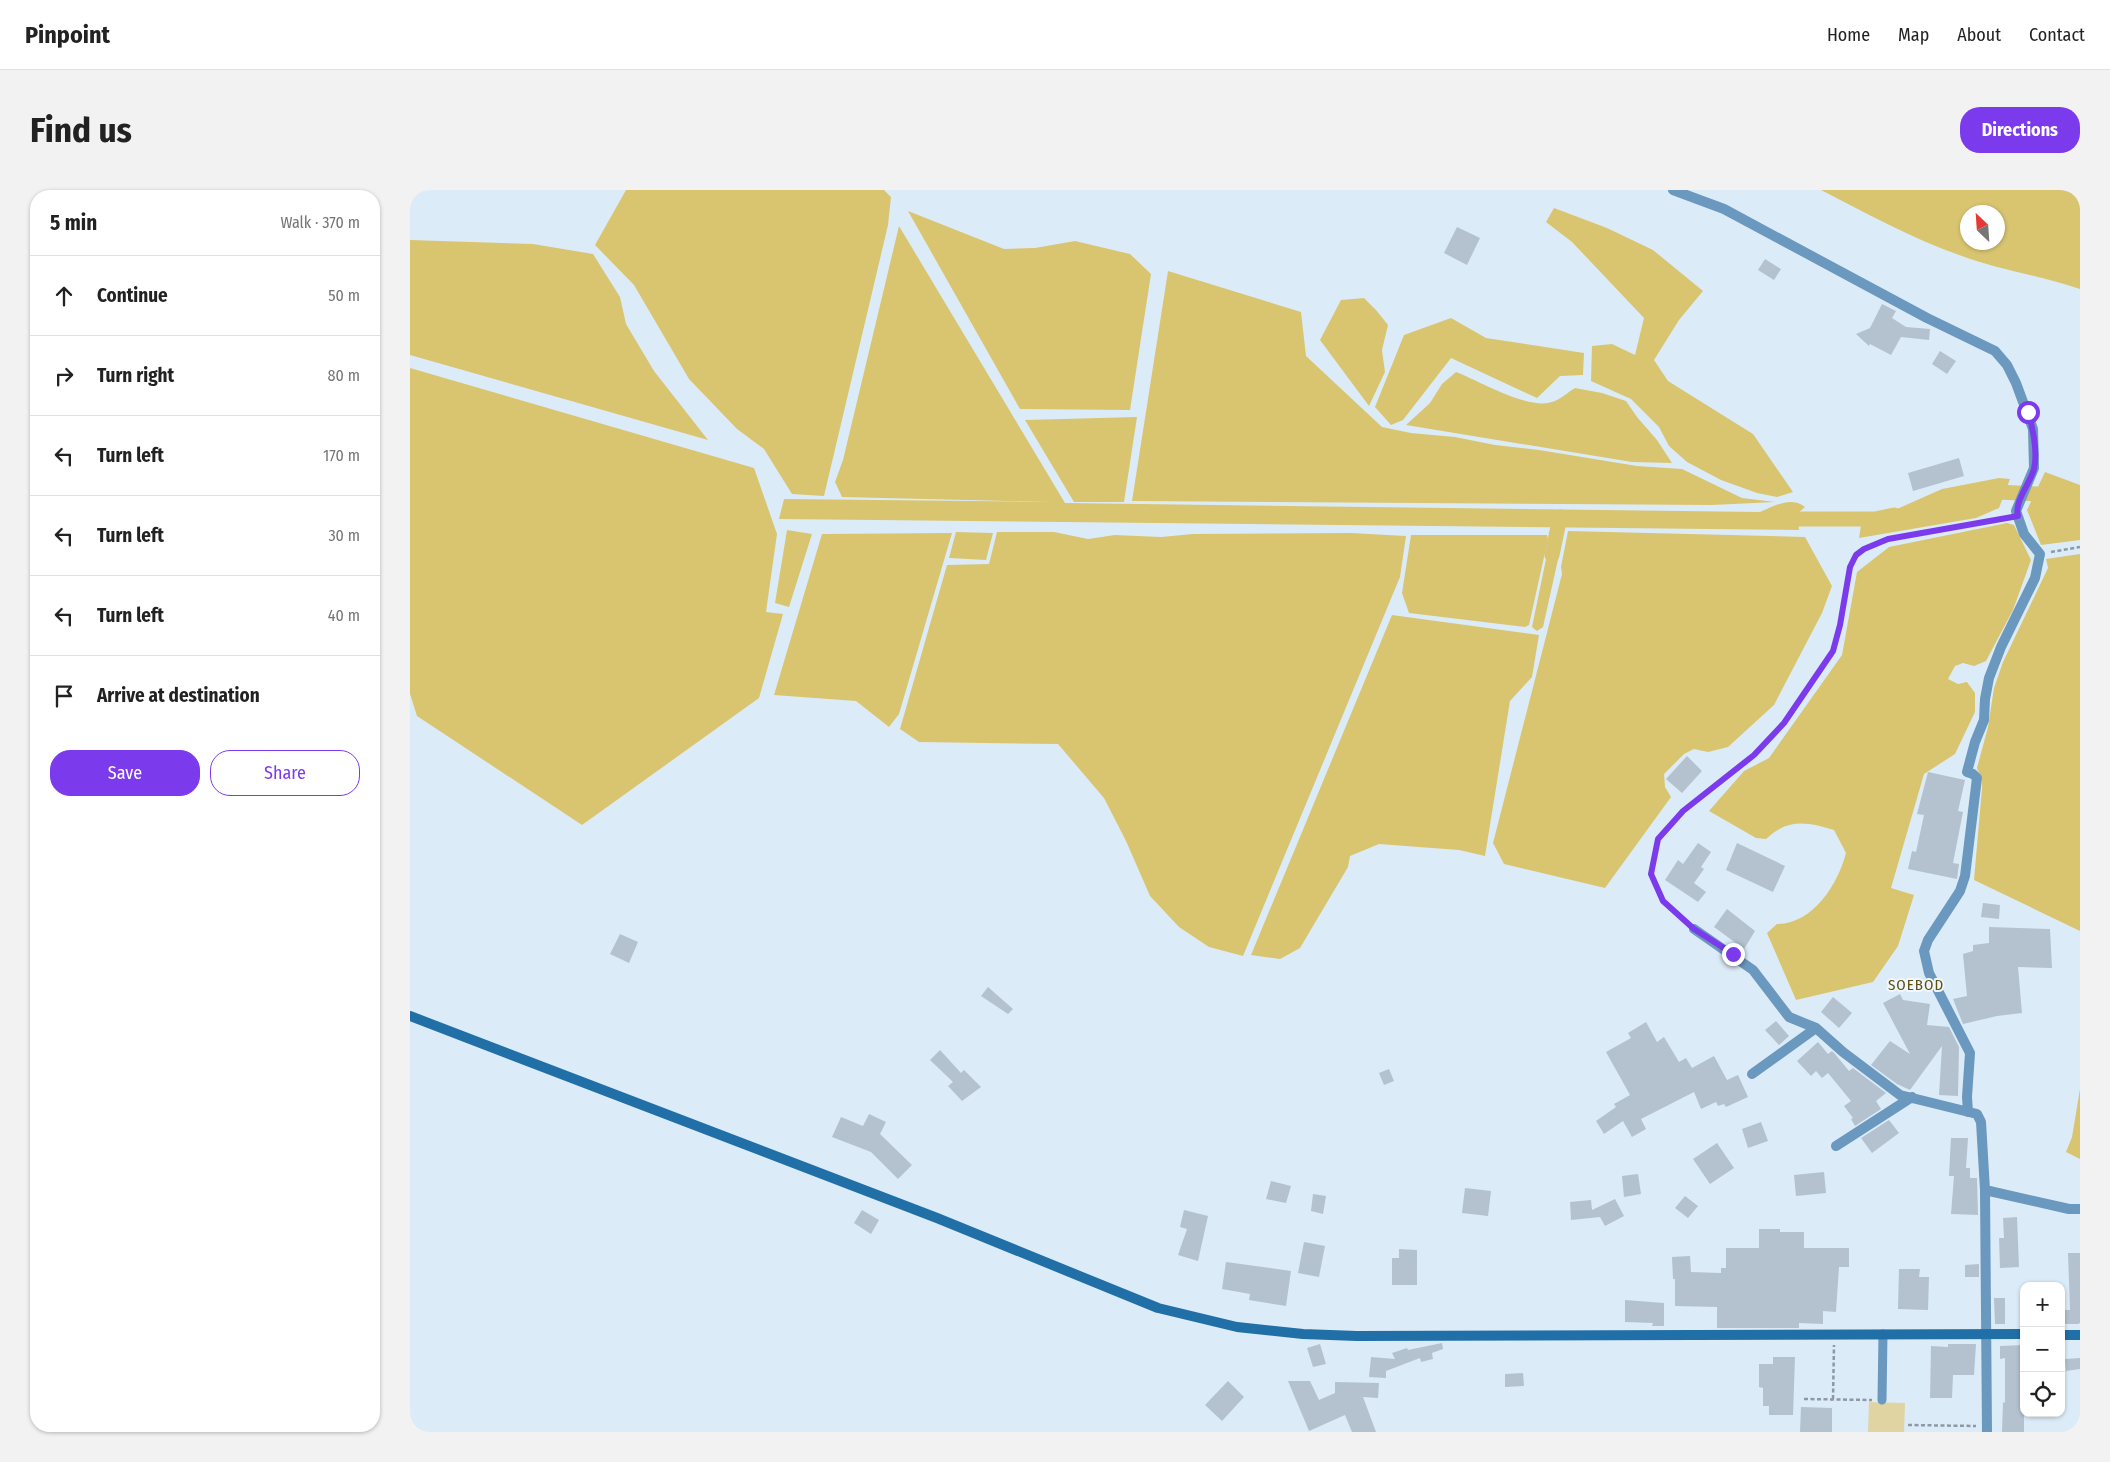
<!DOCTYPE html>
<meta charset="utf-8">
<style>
:root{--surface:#fff;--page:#f2f2f2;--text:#222;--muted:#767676;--line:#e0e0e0;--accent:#7c3aed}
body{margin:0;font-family:"Fira Sans Condensed",sans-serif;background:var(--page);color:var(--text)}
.controls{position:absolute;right:15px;bottom:15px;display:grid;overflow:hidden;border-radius:10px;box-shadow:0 1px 4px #0004}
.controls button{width:45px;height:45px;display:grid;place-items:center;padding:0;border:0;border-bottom:1px solid var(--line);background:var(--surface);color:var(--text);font:25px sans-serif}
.compass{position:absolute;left:1550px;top:15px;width:45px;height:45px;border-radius:50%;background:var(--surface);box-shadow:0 1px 4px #0004;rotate:335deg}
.stop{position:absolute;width:15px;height:15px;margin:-11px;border:4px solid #7c3aed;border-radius:50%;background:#fff}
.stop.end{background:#7c3aed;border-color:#fff;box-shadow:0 1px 5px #0008}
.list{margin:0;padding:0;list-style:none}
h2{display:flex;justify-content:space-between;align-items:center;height:65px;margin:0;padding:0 20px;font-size:21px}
h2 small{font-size:16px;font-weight:400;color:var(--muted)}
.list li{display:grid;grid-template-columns:32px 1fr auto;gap:15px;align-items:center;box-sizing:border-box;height:80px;padding:0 20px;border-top:1px solid var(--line)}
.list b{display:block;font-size:19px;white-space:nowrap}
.list em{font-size:16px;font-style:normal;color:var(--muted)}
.actions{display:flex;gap:10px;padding:15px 20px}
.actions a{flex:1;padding:11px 0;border:1px solid var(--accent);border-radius:20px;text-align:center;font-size:18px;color:var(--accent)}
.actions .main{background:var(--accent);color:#fff}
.icon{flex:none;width:28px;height:28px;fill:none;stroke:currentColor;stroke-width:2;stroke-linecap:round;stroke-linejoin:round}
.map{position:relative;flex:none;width:1670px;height:1242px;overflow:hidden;border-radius:20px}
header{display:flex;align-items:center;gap:30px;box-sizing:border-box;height:70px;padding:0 25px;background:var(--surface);border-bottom:1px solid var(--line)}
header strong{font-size:24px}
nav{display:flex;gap:28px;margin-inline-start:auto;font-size:18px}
.intro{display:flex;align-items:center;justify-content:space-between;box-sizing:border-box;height:120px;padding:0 30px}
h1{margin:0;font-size:35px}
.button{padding:12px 22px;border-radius:20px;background:var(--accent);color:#fff;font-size:18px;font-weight:700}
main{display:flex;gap:30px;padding:0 30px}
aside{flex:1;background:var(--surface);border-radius:20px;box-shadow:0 1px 4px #0004}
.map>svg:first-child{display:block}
.green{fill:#e0d4a2}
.water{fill:#d9c570;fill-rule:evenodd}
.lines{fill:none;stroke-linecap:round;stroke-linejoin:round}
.canal{stroke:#d9c570;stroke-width:15}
.building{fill:#b4c2cf}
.path{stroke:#8e99a3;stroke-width:2.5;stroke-dasharray:4 2.5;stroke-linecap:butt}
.lane{stroke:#6a98be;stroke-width:9}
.street{stroke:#6a98be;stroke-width:10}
.secondary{stroke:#206fa7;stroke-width:10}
.route{stroke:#7c3aed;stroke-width:6}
.labels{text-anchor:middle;stroke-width:4;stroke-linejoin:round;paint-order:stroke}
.neighbourhood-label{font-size:15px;letter-spacing:1px;fill:#5d4f11;stroke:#f1f7fc}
</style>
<header>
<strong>Pinpoint</strong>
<nav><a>Home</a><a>Map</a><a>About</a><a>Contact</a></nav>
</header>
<div class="intro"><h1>Find us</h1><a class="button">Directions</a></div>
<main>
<aside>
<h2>5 min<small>Walk · 370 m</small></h2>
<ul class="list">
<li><svg class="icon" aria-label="ahead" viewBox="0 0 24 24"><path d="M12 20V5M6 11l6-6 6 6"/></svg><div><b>Continue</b></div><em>50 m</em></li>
<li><svg class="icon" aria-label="right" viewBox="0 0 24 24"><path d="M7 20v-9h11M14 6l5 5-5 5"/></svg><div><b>Turn right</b></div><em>80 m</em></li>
<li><svg class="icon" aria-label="left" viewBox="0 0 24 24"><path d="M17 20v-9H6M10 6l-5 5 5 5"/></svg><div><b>Turn left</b></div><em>170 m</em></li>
<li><svg class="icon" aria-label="left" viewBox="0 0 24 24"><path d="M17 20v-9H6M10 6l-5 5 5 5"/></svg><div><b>Turn left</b></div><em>30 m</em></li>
<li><svg class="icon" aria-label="left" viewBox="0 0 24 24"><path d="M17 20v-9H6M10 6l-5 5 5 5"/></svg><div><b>Turn left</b></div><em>40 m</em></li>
<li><svg class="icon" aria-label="arrive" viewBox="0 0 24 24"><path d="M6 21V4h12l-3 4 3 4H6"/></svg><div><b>Arrive at destination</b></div></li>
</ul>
<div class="actions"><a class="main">Save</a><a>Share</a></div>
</aside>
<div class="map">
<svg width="1670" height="1242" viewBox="0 0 1670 1242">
<rect width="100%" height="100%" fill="#dcebf8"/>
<path class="green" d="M1459 1212 1495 1213 1494 1242H1458Z"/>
<path class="water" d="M216 0H474L481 7 478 35 414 306 382 304 354 259 327 239 279 189 224 95 185 55Z
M1411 0H1670V99C1630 85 1588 80 1549 65 1501 48 1456 23 1411 0ZM1558 22H1588V52H1558Z
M1144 18 1197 38 1243 60 1293 101 1269 130 1244 170 1258 191 1343 244 1383 302 1367 307 1347 303 1311 290 1277 272 1259 256 1249 237 1221 209 1181 191 1182 156 1202 154 1225 165 1234 128 1162 52 1136 32Z
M498 21 594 59 625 58 665 51 720 64 741 84 720 220 610 219Z
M489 36 655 313 1350 322C1364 316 1381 306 1395 317L1387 324 1389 340 369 329 374 309 644 312 432 307 425 292 433 270Z
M0 50 123 54 183 64 210 107 216 134 244 181 298 250 0 165Z
M758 81 891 122 896 166 972 237 1001 243 1045 247 1085 255 1129 260 1227 276 1272 279 1332 308 1365 312 1302 315 722 311Z
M954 108 966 120 978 135 972 160 975 182 959 216 910 150 931 110Z
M1041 128 1076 148 1174 163 1173 185 1150 186 1127 208 1041 168 993 230 981 235 965 217 994 145Z
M0 178 344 278 367 344 356 422 373 424 349 508 172 635 7 526 0 504Z
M1046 182C1070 191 1117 220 1142 212 1150 210 1158 202 1165 198L1192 203 1216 211 1227 227 1247 250 1262 273 1222 272 996 235 1020 213 1032 194Z
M727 227 714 312H664L615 230Z
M1635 282 1670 295V350L1631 355 1617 320Z
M1589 288 1600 289 1589 318 1566 328 1449 348 1451 335 1532 299Z
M1597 333 1604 335 1621 370 1603 420 1576 471 1564 476 1553 473 1545 476 1538 489 1548 494 1557 492 1565 503V522L1545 564 1514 584 1481 698 1504 705 1488 756 1463 792 1386 810 1357 743 1367 734C1403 734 1428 694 1436 663L1424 640C1397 632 1378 628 1356 649L1346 648 1299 621 1334 581 1359 568 1432 465 1447 382 1479 357Z
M377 340 402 344 379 417 365 413Z
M1158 341 1395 347 1422 396 1412 423 1364 515 1318 557 1298 562 1284 559 1274 564 1254 584 1255 597 1261 607 1195 698 1094 674 1083 653 1152 384 1151 377Z
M546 342 583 343 576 370 539 368Z
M587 342H644L678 349 705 345 751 347 783 344 941 343 996 346 990 387 833 766 799 757 769 737 740 706 716 651 694 608 648 554 509 552 490 539 537 375 579 374Z
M542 343 489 524 479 537 446 511 364 505 412 344Z
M1145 344 1151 346V356L1133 437 1127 441 1122 437 1141 345Z
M1001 345H1137L1138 349 1119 435 1115 437 999 423 992 403Z
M1670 364V741L1564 690 1572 598V590L1567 578 1578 537 1584 498 1593 472 1638 378 1636 369Z
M982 425 1129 445 1122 487 1100 511 1075 666 1049 660 969 654 940 666 938 677 890 758 870 769 841 765Z
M1670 899V969L1656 962 1662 947Z"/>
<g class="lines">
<path class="canal" d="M1574 305 1587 302 1670 306
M1367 329H1465L1484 325
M1142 365 1150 327"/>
</g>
<path class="building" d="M1047 37 1070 48 1057 75 1034 63Z
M1355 69 1371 79 1364 90 1348 80Z
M1472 114 1486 121 1482 128 1496 137 1520 139 1519 150 1491 147 1481 165 1460 154 1459 156 1446 144 1460 138Z
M1530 161 1546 171 1537 184 1522 174Z
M1549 268 1554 286 1503 301 1498 283Z
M1277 566 1292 581 1272 603 1256 589Z
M1518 582 1555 590 1548 621 1553 622 1543 673 1549 674 1547 689 1498 679 1502 661 1506 662 1514 625 1507 624Z
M1288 653 1301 662 1291 677 1294 679 1284 693 1296 702 1288 712 1255 690 1268 670 1273 674Z
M1327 653 1375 676 1363 702 1316 680Z
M1573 713 1590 715 1589 729 1571 727Z
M1317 719 1345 741 1334 759 1304 737Z
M1579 737 1640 739 1642 778 1608 777 1612 823 1587 826 1553 834 1543 809 1557 806 1553 764 1563 761V755L1579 753Z
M210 744 228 752 219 773 200 764Z
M578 797 603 819 598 824 571 806Z
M1490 804 1493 810 1520 814 1517 835 1539 837 1549 857 1548 906 1529 905 1532 856 1500 900 1487 894 1461 875 1480 851 1500 864 1473 813Z
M1423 807 1442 823 1429 838 1411 822Z
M1366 831 1379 846 1369 855 1355 840Z
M1236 832 1247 852 1254 847 1269 872 1276 868 1282 878 1304 866 1317 890 1328 885 1338 907 1316 917 1314 914 1308 916 1306 912 1291 919 1284 902 1231 929 1236 939 1222 947 1213 931 1194 944 1186 931 1206 917 1204 914 1220 905 1196 862 1221 848 1218 843Z
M1408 852 1418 864 1422 861 1425 864 1439 881 1443 878 1476 903 1466 911 1471 919 1445 936 1441 929 1443 928 1434 916 1441 911 1418 883 1412 888 1406 881 1401 886 1387 871Z
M530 860 551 883 554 880 571 897 552 911 538 896 543 892 520 870Z
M979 879 984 891 974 895 969 883Z
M459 924 476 932 470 944 502 975 488 989 461 962 422 947 431 927 453 936Z
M1479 930 1489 943 1462 963 1451 948Z
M1351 932 1358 951 1338 958 1332 939Z
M1541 948H1558L1556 978H1560V988H1567L1568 1025 1541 1024 1544 986H1539Z
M1307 953 1324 978 1300 994 1283 969Z
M1414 982 1416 1003 1386 1006 1384 985Z
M1228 984 1231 1004 1214 1007 1212 986Z
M861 991 881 996 876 1013 856 1009Z
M1055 998 1081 1001 1078 1026 1052 1023Z
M903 1004 916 1006 913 1024 901 1021Z
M1275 1006 1288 1016 1278 1028 1265 1018Z
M1205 1009 1214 1026 1195 1036 1190 1027 1161 1030 1160 1012 1181 1010 1182 1020Z
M452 1020 469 1030 461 1044 444 1033Z
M774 1020 798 1026 788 1071 768 1065 777 1039 770 1037Z
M1607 1027 1609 1077 1590 1078 1589 1048H1594L1593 1028Z
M1349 1039H1370V1042H1394V1058H1439V1077H1429L1426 1122 1413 1121V1134L1389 1133V1138H1307V1117L1265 1116V1089H1263L1262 1067 1280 1066 1281 1082 1311 1083V1078H1316V1058H1349Z
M894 1052 915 1056 909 1087 888 1083Z
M989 1059 1007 1060V1095H982V1068H989Z
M1658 1063H1670V1133L1668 1134H1655V1120H1660Z
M816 1072 881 1081 876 1116 839 1110 840 1104 812 1099Z
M1569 1074V1087H1555V1075Z
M1489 1079H1510L1509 1087H1519L1518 1120 1488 1119Z
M1584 1108H1595V1134H1585Z
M1215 1110 1254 1113V1136H1242L1243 1133 1215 1132Z
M1032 1153 1033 1159 1022 1163 1023 1169 1011 1172 1010 1168 976 1181V1188L959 1187 961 1167 985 1169 982 1163 997 1158 998 1160Z
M910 1154 916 1174 903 1177 897 1158Z
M1538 1154H1566L1564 1185H1543L1542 1208H1520L1521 1156 1538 1157Z
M1614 1155V1242H1592L1593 1212 1595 1213V1168L1590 1169V1156Z
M1363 1167H1385L1383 1225H1359V1216H1353V1198L1349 1197V1174H1363Z
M1670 1168V1179L1656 1181 1655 1169Z
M1113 1183 1114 1196 1095 1197V1184Z
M818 1191 834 1207 812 1231 795 1215Z
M878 1191H900L909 1210 925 1203V1192L969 1193 968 1208 953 1207 966 1242H942L935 1225 899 1241Z
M1391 1217 1422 1218V1242H1390Z"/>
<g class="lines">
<path class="path" d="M1641 362 1670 357
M1275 731 1253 711 1241 684 1248 649 1273 621 1345 565 1374 533 1423 461 1430 435 1440 377 1446 365 1454 359 1478 349 1596 328
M1394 1209 1462 1210
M1423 1209 1424 1155
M1498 1235 1566 1236"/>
<path class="lane" d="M1472 1210 1473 1144"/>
<path class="street" d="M1263 0 1314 19 1517 128 1585 161 1597 175 1606 193 1623 239 1624 278 1606 321 1614 344 1630 364 1625 388 1591 457 1579 488 1575 509 1574 530 1565 552 1557 582 1563 584 1567 588 1555 686 1550 701 1518 750 1514 761 1519 783 1560 863 1557 907 1558 922
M1284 739 1343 780 1379 827 1406 838 1433 862 1490 905 1567 924 1571 932 1575 1000 1577 1242
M1342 884 1406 838
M1426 956 1502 907
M1575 1000 1659 1019H1670"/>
<path class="secondary" d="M0 826 527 1028 748 1118 827 1137 893 1144 947 1146 1614 1144
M1651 1145H1670"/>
</g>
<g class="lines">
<path class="route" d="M1323 764 1284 739 1253 711 1241 684 1248 649 1273 621 1344 565 1374 533 1423 461 1430 435 1440 377 1446 365 1454 359 1478 349 1608 326C1604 311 1620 294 1624 279 1628 261 1623 239 1618 222"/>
</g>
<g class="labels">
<g class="neighbourhood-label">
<text x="1506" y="800">SOEBOD</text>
</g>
</g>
</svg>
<div class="controls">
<button>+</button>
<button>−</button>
<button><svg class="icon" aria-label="locate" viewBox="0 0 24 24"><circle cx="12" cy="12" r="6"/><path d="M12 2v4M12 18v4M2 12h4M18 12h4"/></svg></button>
</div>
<svg class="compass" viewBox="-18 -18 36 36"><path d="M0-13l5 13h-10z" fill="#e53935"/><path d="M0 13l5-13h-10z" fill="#767676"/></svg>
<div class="stop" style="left:1618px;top:222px"></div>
<div class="stop end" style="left:1323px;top:764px"></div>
</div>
</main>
